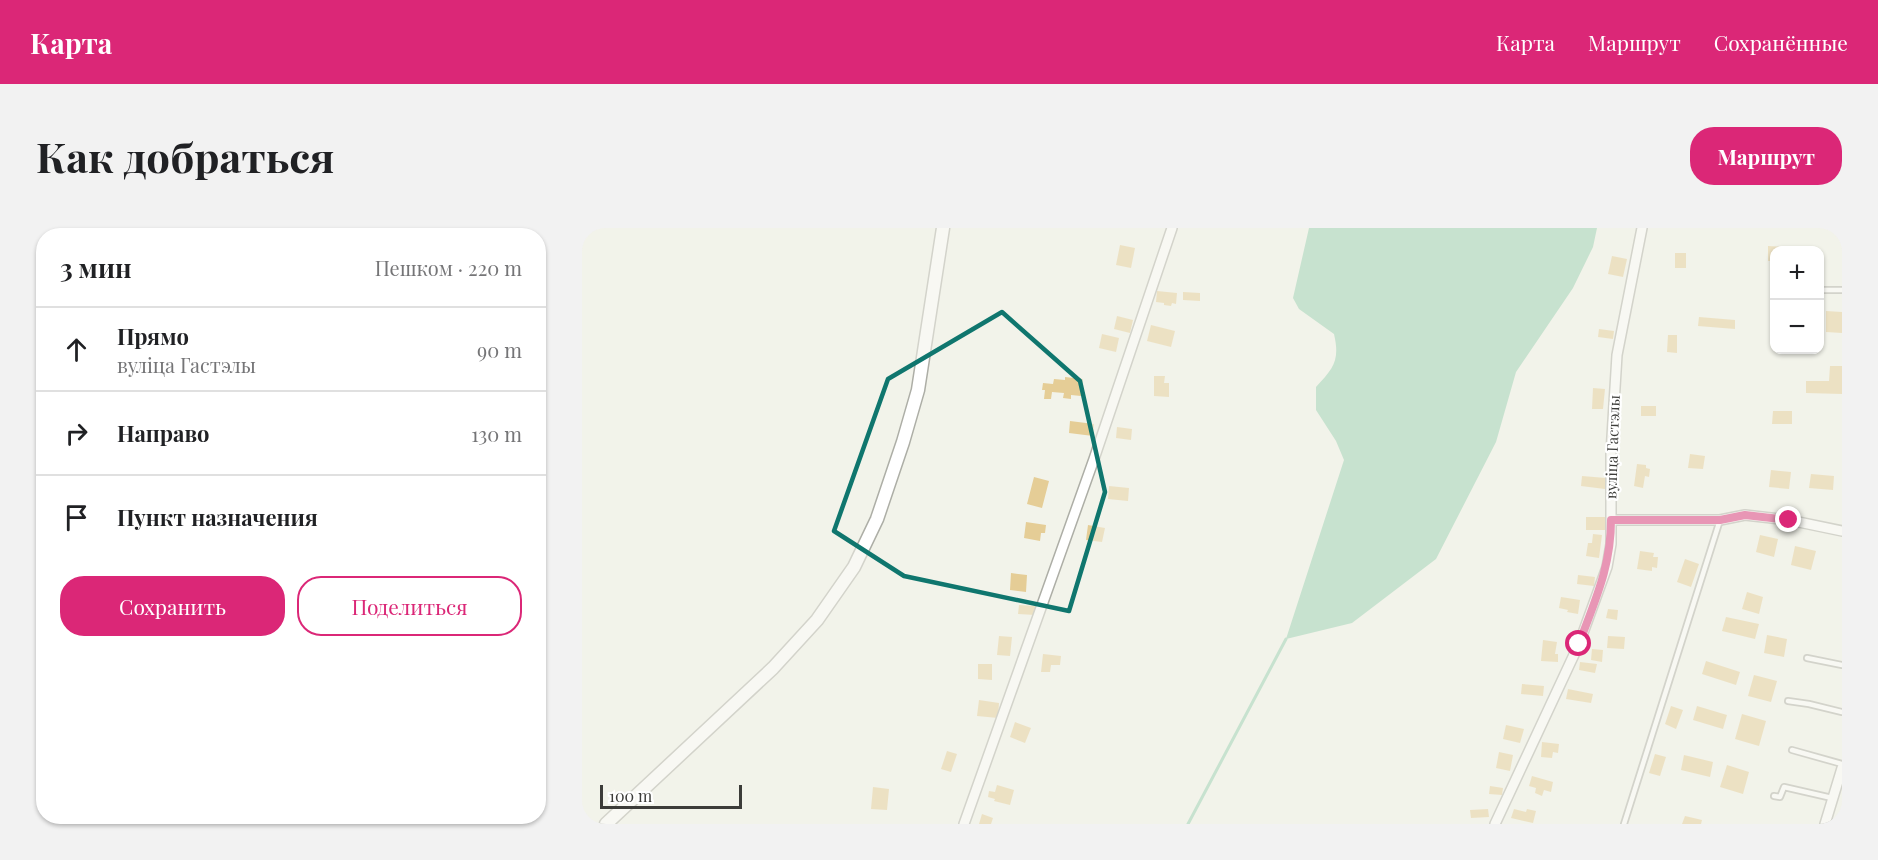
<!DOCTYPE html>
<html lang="ru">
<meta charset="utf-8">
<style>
:root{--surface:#fff;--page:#f2f2f2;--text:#202124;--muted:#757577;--line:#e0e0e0;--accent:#db2777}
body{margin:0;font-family:"Playfair Display",serif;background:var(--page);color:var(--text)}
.controls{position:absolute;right:18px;top:18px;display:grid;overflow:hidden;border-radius:12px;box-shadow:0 2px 4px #0004}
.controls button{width:54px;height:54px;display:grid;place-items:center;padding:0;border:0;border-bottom:2px solid var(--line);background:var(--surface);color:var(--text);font:30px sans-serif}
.scale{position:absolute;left:18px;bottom:15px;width:142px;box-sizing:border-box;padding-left:6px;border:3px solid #3c3c39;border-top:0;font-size:16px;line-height:21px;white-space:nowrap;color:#3c3c39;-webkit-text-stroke:4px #fff;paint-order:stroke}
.stop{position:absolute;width:18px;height:18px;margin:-14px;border:4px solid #db2777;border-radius:50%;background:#fff}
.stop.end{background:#db2777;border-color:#fff;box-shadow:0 2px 6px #0008}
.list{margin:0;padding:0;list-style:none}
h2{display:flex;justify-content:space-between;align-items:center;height:78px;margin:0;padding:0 24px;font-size:26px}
h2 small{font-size:20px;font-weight:400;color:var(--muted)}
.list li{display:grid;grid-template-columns:39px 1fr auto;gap:18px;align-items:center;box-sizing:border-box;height:84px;padding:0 24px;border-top:2px solid var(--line)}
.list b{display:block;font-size:22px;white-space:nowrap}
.list p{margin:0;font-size:20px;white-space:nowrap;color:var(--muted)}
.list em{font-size:20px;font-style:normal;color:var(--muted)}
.actions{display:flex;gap:12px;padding:18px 24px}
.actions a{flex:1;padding:14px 0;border:2px solid var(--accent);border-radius:24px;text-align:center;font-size:21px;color:var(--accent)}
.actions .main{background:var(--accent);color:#fff}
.icon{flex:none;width:33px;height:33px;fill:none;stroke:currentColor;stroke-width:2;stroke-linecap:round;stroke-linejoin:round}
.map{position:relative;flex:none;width:1260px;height:596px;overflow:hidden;border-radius:24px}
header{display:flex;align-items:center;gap:36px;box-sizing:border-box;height:84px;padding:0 30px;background:var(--accent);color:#fff}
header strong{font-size:28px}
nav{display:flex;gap:33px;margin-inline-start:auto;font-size:21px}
.intro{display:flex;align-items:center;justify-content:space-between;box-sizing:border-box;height:144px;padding:0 36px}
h1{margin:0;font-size:42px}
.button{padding:15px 27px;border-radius:24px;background:var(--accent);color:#fff;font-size:21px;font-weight:700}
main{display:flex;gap:36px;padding:0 36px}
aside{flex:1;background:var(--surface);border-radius:24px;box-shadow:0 2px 4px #0004}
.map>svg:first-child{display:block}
.water{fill:#92ceaf}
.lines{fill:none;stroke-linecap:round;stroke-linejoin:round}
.stream{stroke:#92ceaf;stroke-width:3}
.building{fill:#e5cd96}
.service-casing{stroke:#adaea6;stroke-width:8}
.minor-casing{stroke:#adaea6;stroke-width:12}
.tertiary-casing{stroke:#adaea6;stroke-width:15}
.service{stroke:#fff;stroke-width:4.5}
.minor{stroke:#fff;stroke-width:9}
.tertiary{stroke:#fff;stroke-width:12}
.route{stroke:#db2777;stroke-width:8}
.marked{fill:none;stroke:#0f766e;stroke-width:4.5;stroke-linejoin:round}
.labels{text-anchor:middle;stroke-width:4.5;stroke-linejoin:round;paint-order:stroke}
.street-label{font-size:15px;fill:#3c3c39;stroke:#fff}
</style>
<header>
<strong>Карта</strong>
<nav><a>Карта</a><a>Маршрут</a><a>Сохранённые</a></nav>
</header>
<div class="intro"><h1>Как добраться</h1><a class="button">Маршрут</a></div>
<main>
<aside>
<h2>3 мин<small>Пешком · 220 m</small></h2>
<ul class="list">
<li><svg class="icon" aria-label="ahead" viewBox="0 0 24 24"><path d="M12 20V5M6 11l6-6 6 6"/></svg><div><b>Прямо</b><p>вуліца Гастэлы</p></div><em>90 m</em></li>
<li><svg class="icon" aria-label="right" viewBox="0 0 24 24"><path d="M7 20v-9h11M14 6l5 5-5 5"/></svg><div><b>Направо</b></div><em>130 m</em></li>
<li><svg class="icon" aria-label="arrive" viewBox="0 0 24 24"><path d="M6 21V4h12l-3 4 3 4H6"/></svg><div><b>Пункт назначения</b></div></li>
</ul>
<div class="actions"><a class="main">Сохранить</a><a>Поделиться</a></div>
</aside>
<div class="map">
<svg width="1260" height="596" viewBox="0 0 1260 596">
<rect width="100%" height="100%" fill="#f2f3ea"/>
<path class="water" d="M727 0H1015L1011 19 991 60 934 144 914 214 854 331 770 395 704 411 762 232 754 213 734 182V159C752 140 758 132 752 106L717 81 711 70Z"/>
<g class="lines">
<path class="stream" d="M606 596 704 411"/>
</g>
<path class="building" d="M538 17 553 20 549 40 534 37Z
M1186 18 1203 19V22H1192V33H1186Z
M1093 25H1104V40H1093Z
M1030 28 1045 31 1041 49 1026 46Z
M575 63 595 65 594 76 590 75 589 78 582 77V75L574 74Z
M601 64 618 65V73L601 72Z
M1244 83 1260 84V105L1244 104Z
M535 88 551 92 548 105 532 101Z
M1117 89 1153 92V101L1116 98Z
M569 97 593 103 589 119 565 113Z
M1017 101 1032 103 1031 111 1016 109Z
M520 106 537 110 534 124 517 120Z
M1086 107H1095V125L1085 124Z
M1248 138H1260V166L1224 165V153H1247Z
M572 148H583L582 155H587V169L572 168Z
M483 149 501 151 499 168 489 167V171L481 170 482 165 470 164 469 171H462L463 162H460L461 155 471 156 472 151 483 152Z
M1011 160 1023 161 1021 181H1010Z
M1059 178H1074V188H1059Z
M1191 183H1210V196H1190Z
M488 193 512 196 511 208 487 205Z
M535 199 550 201 549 212 534 210Z
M1108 226 1123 228 1121 241 1106 240Z
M1055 236 1064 237V240L1068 241 1067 249 1063 248 1061 260 1052 258Z
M1189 242 1209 244 1207 261 1187 259Z
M1229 246 1252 248 1251 262 1227 260Z
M1000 248 1024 250 1023 261 999 258Z
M452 249 467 253 460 280 445 276Z
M527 258 547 260 546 273 526 271Z
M1004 289H1023V302H1004Z
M444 294 464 297 463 305H459L458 313 442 310Z
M506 297 523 300 520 314 504 312Z
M1011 306 1020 307 1017 330 1004 328 1006 315H1010Z
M1178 307 1196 311 1192 329 1174 324Z
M1213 318 1234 323 1229 342 1209 337Z
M1058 323 1072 325 1071 329H1076L1075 340 1070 339V343L1055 341Z
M1103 331 1117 336 1109 359 1095 354Z
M429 345 445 347 444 364 428 362Z
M996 347 1013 349 1012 358 995 356Z
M1165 364 1181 369 1177 386 1160 381Z
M979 369 998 372 996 386 985 384 986 382 977 380Z
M437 377 454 378 453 387 436 386Z
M1026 381 1036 382 1035 392 1024 390Z
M1144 389 1177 396 1173 411 1140 403Z
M1185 407 1205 411 1202 429 1182 425Z
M417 408 430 409 428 428 415 427Z
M1026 408 1043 409 1042 421 1025 420Z
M961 412 975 414 973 426H976V434L959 433Z
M1010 421 1021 422 1020 434 1009 432Z
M461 426 479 428 478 437H469L468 444H459Z
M1124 433 1158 444 1154 457 1120 446Z
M998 434 1015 436 1013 445 997 442Z
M396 436H410V452L396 451Z
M1172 447 1195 453 1189 474 1166 468Z
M940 456 962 458 961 468 939 466Z
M986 461 1011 466 1009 475 984 471Z
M397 472 417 475 416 490 395 488Z
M1089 478 1101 482 1094 501 1083 496Z
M1115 478 1145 487 1141 501 1111 492Z
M1160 486 1184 493 1177 518 1153 511Z
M433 494 449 500 443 515 428 509Z
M924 497 942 501 938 515 921 511Z
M960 514 977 516 976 525 971 524 970 530 959 529Z
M365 523 375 526 369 544 359 541Z
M917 524 931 527 928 543 914 540Z
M1073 526 1084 529 1078 548 1067 545Z
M1102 527 1131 534 1128 549 1099 542Z
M1145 537 1167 544 1161 566 1138 559Z
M950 548 971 554 969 564 962 562 960 568 953 565 954 560 947 558Z
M415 557 432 562 428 577 412 573 413 571 406 569 407 563 413 564Z
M908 558 921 560 920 567 907 566Z
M291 559 307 561 305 582 289 581Z
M906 581 907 589 889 590 888 582Z
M932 581 944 584 945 581 954 583 951 595 929 590Z
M400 586 411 590 409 596H397Z
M1103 588 1120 592 1119 596H1100Z"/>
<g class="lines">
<g class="service-casing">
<path id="service" d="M1238 62H1260
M1225 430 1260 437
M1206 473 1227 476 1260 484
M1210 522 1260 536
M1192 568 1198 569 1202 559 1250 570
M1042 596 1138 292"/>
</g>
<g class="minor-casing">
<path id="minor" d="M1029 292H1138L1163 287 1207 292 1260 303
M382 596 512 231 590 0
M913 596 997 416 1025 339 1029 316V225L1035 127 1060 0
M1243 596 1260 540"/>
</g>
<g class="tertiary-casing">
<path id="tertiary" d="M24 596 191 440 235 392 272 339 295 291 321 214 336 162 361 0"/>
</g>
<use href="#service" class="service"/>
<use href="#minor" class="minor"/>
<use href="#tertiary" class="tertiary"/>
</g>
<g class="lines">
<path class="route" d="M997 416C1013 372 1029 339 1029 292H1138L1163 287 1207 292"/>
</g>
<path d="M0 0H1260V596H0ZM420 84 498 153 523 264 487 383 322 348 252 303 306 151Z" fill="#f2f3ea" fill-opacity=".55" fill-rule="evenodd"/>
<path class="marked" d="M420 84 498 153 523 264 487 383 322 348 252 303 306 151Z"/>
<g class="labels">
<g class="street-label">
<text transform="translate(1031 219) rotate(-88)" y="5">вуліца Гастэлы</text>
</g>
</g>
</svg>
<div class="controls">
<button>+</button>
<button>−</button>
</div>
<div class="scale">100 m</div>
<div class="stop" style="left:997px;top:416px"></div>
<div class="stop end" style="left:1207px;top:292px"></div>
</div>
</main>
